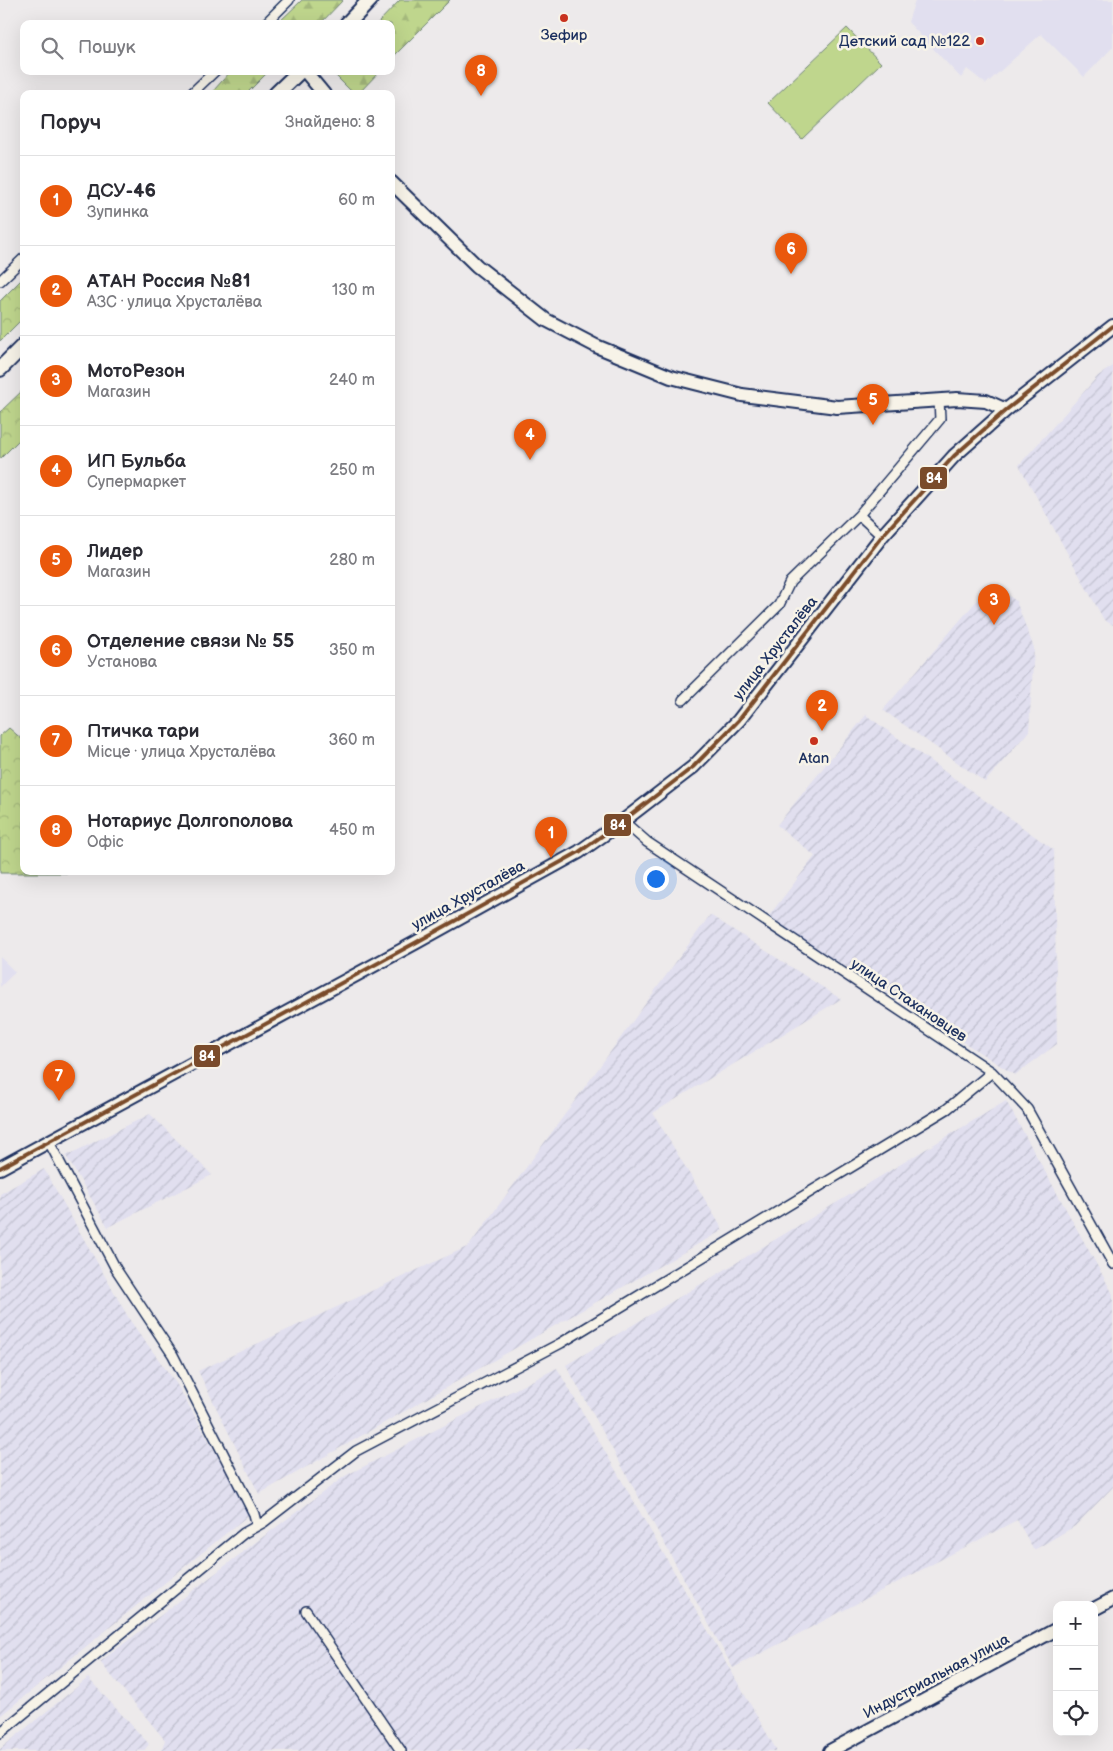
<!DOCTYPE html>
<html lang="uk">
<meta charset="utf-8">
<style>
:root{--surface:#fff;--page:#f7f7f7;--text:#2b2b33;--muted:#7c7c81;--line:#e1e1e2;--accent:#ea580c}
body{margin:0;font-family:"Balsamiq Sans",sans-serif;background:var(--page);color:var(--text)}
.controls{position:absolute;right:15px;bottom:15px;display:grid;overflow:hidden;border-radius:10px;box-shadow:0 5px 20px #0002}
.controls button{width:45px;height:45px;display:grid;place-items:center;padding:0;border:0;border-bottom:1px solid var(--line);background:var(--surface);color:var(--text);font:25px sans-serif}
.you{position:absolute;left:655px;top:878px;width:18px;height:18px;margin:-12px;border:4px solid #fff;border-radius:50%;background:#1a73e8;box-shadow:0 0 0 8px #1a73e833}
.badge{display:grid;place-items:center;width:32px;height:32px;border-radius:50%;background:var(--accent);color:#fff;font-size:16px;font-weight:700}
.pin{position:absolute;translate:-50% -41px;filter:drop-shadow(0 1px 2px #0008)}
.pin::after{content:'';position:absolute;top:26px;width:18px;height:15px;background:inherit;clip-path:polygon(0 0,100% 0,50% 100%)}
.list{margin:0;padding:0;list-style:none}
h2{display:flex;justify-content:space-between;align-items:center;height:65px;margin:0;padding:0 20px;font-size:21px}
h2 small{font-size:16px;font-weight:400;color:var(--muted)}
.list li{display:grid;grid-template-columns:32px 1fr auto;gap:15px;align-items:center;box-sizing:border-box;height:90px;padding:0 20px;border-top:1px solid var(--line)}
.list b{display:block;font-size:19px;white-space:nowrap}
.list p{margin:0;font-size:16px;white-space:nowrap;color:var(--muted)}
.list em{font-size:16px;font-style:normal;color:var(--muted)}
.icon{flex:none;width:28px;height:28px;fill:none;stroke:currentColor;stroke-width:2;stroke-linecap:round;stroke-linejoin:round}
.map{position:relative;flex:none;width:1113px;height:1751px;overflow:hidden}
.search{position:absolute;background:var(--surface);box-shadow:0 5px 20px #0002;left:20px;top:20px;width:375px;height:55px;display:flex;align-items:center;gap:12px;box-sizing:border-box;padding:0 18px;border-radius:10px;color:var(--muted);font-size:19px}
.panel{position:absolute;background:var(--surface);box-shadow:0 5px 20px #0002;left:20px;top:90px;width:375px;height:785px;border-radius:10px}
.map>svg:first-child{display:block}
.built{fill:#e1dfef}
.industrial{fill:url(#industrial-furrows)}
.grass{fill:#bfd68d;stroke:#6d8276}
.forest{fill:url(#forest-firs);stroke:#6d8276}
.park{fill:url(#park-crowns);stroke:#6d8276}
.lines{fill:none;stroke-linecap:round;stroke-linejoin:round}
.street-casing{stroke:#1b2f5e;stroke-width:12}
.secondary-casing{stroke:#1b2f5e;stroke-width:16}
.primary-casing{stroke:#1b2f5e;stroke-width:18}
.street{stroke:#f7f3e8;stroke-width:9}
.secondary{stroke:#f7f3e8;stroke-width:12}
.primary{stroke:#f7f3e8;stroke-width:14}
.bus-1-casing{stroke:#f7f3e8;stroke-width:8}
.bus-1{stroke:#7a4b2a;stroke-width:4}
.poi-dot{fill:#c8321e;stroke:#f7f3e8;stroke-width:2}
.labels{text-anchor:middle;stroke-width:5;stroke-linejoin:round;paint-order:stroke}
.poi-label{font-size:15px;fill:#1b2f5e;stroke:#f7f3e8}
.street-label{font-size:15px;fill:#1b2f5e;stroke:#f7f3e8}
.line-badge{stroke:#f7f3e8;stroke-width:2}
.badge-label{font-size:14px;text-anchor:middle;font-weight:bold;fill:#fff}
</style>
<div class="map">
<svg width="1113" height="1751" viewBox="0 0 1113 1751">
<defs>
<pattern id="industrial-furrows" width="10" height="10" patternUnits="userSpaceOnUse" patternTransform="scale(1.25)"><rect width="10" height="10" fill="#e1dfef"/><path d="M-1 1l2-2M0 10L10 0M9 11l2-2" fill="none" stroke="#c0c0cf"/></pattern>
<pattern id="forest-firs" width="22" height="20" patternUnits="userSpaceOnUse" patternTransform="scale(1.25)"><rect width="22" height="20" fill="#bfd68d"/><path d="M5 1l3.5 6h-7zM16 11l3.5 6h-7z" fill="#a4b87c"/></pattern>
<pattern id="park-crowns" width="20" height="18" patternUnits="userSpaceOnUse" patternTransform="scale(1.25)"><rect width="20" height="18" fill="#bfd68d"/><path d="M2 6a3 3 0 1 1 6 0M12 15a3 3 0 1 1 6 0" fill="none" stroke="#a4b87c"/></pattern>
</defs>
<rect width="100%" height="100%" fill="#edeaeb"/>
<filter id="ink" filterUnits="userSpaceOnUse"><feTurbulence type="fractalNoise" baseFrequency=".02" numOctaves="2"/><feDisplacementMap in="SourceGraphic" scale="10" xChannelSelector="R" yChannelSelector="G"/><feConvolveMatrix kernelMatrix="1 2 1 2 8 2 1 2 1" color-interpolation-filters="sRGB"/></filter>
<g filter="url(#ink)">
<path class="built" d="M915 0H1113V47L1084 77 1041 34 986 84 967 69 961 78 908 22Z
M0 957 15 972 0 987Z"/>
<path class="industrial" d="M1113 366V625L1104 620 1019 465 1098 376Z
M992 583 1016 601 1034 648 1029 731 985 782 883 710Z
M866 715 1054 850 1057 1044 1015 1075 768 917 815 856 777 825Z
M710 915 841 999 653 1113 723 1230 259 1494 198 1371 469 1246Z
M1006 1101 1113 1294V1487L1075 1526 1034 1550 1017 1520 733 1668 566 1365Z
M150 1114 212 1175 108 1227 66 1156Z
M44 1169 131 1322 176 1383 250 1514 0 1716V1194Z
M557 1368 777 1751H161L165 1740 100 1662 252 1545 345 1476Z
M88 1678 149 1744 144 1751H0V1749Z"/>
<path class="grass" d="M847 28 881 63 802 139 768 103Z"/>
<path class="forest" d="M302 0H343L320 24H277Z
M400 0H450L391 59V24H377Z
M231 71H269L246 94H218L214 90Z
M331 71H380L358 94H354Z"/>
<path class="park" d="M24 277V317L0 341V301Z
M24 389V435L0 459V412Z
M9 728 24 741V871L166 873H0V736Z"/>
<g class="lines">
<g class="street-casing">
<path id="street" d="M265 24 289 0
M191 94 215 71
M0 281 24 258
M859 515 940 419 939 400
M683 700 779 605 790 582 859 515 882 536
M623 821 647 842 992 1072 1027 1109 1113 1264
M49 1142 116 1269 173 1355 254 1514 257 1526
M306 1611 401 1751
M0 1733 244 1533 264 1522 356 1451 561 1343 947 1109 992 1072"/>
</g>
<g class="secondary-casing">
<path id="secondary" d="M305 71 324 94
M391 182 477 266 546 320 596 346 671 377 742 395 837 407 957 399 986 401 1006 410
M0 1168 415 943 579 852 623 821 693 767 739 720 882 536 954 456 1006 410 1113 326
M1094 1609 1113 1599
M830 1751 1057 1629"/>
</g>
<g class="primary-casing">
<path id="primary" d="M347 24 370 0
M276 94 300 71
M0 369 24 345"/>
</g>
<use href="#street" class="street"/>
<use href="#secondary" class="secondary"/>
<use href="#primary" class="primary"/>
<g class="bus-1-casing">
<path id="bus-1" d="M0 1168 415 943 579 852 623 821 693 767 739 720 882 536 954 456 1006 410 1113 326"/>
</g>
<use href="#bus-1" class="bus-1"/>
</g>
</g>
<g class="poi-dot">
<circle cx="564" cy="18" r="5"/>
<circle cx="980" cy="41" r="5"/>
<circle cx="814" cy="741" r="5"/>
</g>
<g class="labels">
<g class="poi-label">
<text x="564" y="40">Зефир</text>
<text x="970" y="46" text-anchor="end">Детский сад №122</text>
<text x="814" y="763">Atan</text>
</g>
<g class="street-label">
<text transform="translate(775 648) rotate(-52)" y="5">улица Хрусталёва</text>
<text transform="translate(468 895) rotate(-29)" y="5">улица Хрусталёва</text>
<text transform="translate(909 1000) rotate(34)" y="5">улица Стахановцев</text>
<text transform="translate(936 1676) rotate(-28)" y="5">Индустриальная улица</text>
</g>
</g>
<g class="line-badge">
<rect x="919" y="466" width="29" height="24" rx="5" fill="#7a4b2a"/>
<rect x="603" y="813" width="29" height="24" rx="5" fill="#7a4b2a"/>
<rect x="193" y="1044" width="28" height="24" rx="5" fill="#7a4b2a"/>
</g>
<g class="badge-label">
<text x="934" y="483">84</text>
<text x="618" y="830">84</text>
<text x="207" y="1061">84</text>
</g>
</svg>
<div class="controls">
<button>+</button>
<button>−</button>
<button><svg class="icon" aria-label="locate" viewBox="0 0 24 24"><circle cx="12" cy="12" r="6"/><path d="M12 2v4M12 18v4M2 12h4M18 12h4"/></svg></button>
</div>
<div class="you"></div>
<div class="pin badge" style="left:551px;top:858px">1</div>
<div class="pin badge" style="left:822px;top:731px">2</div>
<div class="pin badge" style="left:994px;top:625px">3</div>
<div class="pin badge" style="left:530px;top:460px">4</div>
<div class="pin badge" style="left:873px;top:425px">5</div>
<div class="pin badge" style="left:791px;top:274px">6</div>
<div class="pin badge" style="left:59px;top:1101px">7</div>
<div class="pin badge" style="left:481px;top:96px">8</div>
<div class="search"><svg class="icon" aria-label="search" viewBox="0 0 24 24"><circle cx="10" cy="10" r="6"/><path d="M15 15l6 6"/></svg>Пошук</div>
<section class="panel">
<h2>Поруч<small>Знайдено: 8</small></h2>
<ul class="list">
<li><span class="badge">1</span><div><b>ДСУ-46</b><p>Зупинка</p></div><em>60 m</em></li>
<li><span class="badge">2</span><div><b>АТАН Россия №81</b><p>АЗС · улица Хрусталёва</p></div><em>130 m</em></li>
<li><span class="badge">3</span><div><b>МотоРезон</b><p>Магазин</p></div><em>240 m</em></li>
<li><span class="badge">4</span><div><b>ИП Бульба</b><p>Супермаркет</p></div><em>250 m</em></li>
<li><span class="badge">5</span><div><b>Лидер</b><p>Магазин</p></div><em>280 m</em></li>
<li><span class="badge">6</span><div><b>Отделение связи № 55</b><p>Установа</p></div><em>350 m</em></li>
<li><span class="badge">7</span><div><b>Птичка тари</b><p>Місце · улица Хрусталёва</p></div><em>360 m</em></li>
<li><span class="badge">8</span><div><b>Нотариус Долгополова</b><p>Офіс</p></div><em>450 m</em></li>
</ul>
</section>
</div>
